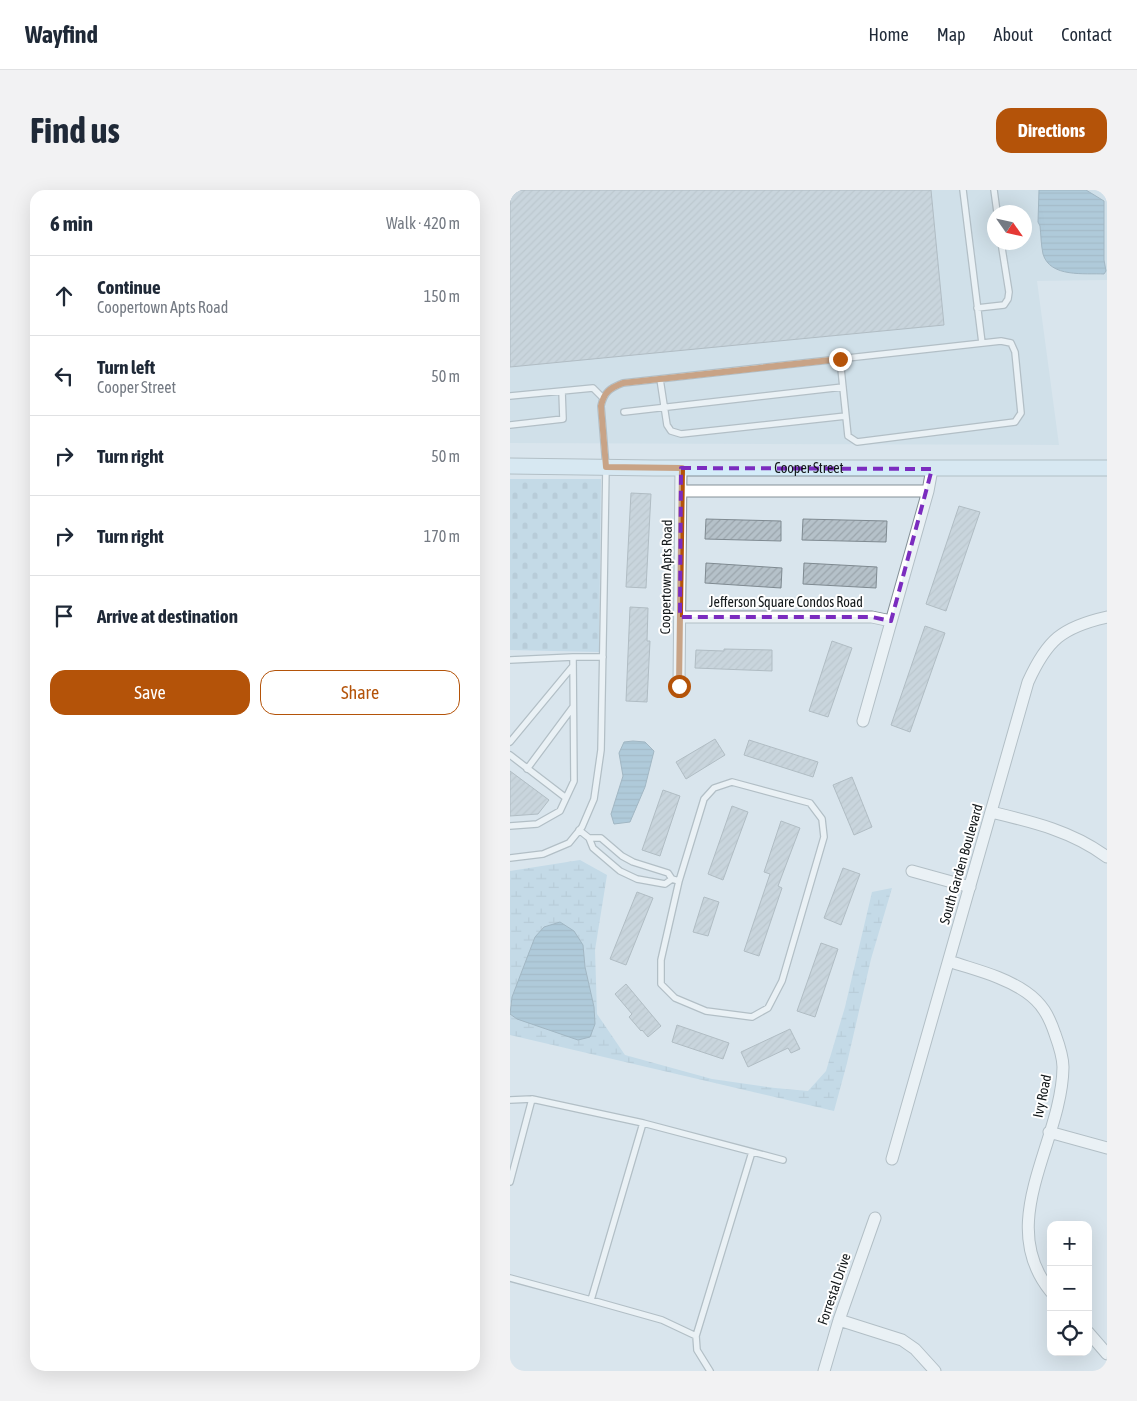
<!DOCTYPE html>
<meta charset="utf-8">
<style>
:root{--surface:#fff;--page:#f2f2f3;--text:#1f2937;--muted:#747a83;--line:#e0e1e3;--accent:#b45309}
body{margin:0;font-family:"Asap Condensed",sans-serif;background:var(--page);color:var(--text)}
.controls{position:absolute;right:15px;bottom:15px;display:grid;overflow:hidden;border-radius:10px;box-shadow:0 5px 20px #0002}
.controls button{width:45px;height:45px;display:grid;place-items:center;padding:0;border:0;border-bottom:1px solid var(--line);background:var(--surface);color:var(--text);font:25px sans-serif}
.compass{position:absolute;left:477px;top:15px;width:45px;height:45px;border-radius:50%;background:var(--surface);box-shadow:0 5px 20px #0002;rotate:124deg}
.stop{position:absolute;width:15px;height:15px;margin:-11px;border:4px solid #b45309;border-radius:50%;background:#fff}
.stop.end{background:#b45309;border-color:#fff;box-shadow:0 1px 5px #0008}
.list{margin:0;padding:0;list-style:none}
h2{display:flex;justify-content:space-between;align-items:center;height:65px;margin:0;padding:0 20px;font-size:21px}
h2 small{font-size:16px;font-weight:400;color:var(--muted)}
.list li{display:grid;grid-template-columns:32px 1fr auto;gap:15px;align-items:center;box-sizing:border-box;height:80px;padding:0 20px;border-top:1px solid var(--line)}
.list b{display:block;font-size:19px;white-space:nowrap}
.list p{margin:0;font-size:16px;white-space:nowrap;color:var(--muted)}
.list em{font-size:16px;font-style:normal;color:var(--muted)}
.actions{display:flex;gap:10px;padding:15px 20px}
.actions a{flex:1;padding:11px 0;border:1px solid var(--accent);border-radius:15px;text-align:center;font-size:18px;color:var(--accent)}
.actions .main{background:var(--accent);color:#fff}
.icon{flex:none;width:28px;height:28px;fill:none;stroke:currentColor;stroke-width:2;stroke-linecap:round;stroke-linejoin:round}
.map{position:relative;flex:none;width:597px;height:1181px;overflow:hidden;border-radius:15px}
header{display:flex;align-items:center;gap:30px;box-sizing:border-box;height:70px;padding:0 25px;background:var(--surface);border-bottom:1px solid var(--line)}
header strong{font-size:24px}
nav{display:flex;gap:28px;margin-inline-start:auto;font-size:18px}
.intro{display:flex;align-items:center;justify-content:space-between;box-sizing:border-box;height:120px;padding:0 30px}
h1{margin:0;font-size:35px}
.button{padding:12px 22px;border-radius:15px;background:var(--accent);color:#fff;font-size:18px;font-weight:700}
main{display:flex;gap:30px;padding:0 30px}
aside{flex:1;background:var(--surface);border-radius:15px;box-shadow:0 5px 20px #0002}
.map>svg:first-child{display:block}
.built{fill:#c6d9e5;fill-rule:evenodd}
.wetland{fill:url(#wetland-marsh)}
.cemetery{fill:url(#cemetery-stones)}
.water{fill:url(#water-rules);stroke:#5d7d90}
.building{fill:url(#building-hatch);stroke:#7f8a91}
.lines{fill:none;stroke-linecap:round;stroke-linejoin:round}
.lane-casing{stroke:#849097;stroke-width:8}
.street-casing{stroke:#849097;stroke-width:13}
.secondary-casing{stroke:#849097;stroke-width:17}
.lane{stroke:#fff;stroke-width:5.5}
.street{stroke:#fff;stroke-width:11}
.secondary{stroke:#d4ecf9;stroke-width:15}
.route{stroke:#b45309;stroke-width:6}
.marked{fill:none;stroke:#7b2cbf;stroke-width:4;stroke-dasharray:10 6;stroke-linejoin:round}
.labels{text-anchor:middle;stroke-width:4;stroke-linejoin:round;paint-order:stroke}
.street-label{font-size:14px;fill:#121719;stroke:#fff}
</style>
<header>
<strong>Wayfind</strong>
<nav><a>Home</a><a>Map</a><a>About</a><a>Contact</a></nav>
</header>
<div class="intro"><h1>Find us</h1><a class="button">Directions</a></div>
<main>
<aside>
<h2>6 min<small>Walk · 420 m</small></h2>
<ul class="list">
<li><svg class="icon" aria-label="ahead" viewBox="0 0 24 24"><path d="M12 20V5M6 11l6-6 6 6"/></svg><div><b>Continue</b><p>Coopertown Apts Road</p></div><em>150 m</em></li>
<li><svg class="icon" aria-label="left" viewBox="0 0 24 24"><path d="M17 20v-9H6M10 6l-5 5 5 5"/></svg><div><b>Turn left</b><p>Cooper Street</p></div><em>50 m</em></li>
<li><svg class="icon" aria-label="right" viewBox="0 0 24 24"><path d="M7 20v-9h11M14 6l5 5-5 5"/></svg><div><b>Turn right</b></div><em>50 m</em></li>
<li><svg class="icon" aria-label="right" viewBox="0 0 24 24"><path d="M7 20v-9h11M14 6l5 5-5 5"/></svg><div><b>Turn right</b></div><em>170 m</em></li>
<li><svg class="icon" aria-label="arrive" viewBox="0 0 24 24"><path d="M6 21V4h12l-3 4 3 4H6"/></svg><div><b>Arrive at destination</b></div></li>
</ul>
<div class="actions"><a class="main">Save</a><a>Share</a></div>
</aside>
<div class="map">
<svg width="597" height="1181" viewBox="0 0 597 1181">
<defs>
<pattern id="wetland-marsh" width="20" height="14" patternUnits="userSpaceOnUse" patternTransform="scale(1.25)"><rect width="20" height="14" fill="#aacce1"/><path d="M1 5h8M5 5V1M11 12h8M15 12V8" fill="none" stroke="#91aec0"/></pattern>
<pattern id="cemetery-stones" width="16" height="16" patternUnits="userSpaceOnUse" patternTransform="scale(1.25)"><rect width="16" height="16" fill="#aacce1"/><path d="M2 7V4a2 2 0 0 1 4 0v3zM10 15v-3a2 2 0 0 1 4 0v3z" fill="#91aec0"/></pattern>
<pattern id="water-rules" width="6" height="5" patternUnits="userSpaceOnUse" patternTransform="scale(1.25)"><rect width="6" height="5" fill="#7da9c3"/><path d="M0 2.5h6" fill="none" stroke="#65899e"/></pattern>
<pattern id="building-hatch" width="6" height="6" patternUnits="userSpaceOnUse" patternTransform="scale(1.25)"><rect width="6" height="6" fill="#b5c1c9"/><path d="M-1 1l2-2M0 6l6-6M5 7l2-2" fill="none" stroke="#9ba5ac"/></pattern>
</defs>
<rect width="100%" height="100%" fill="#d9e5ed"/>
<path class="built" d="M0 0H597V90L527 91 549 255 0 253ZM484 22H514V52H484Z"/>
<path class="wetland" d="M70 670 97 685 85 760 87 824 115 865 202 889 265 898 298 901 316 881 335 817 362 702 382 698 361 769 337 873 324 921 0 845V824L7 829 84 817 75 777 73 755 25 747 0 814V681Z"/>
<path class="cemetery" d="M0 289H91L89 462 0 460Z"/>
<path class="water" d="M529 0H576L594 11V70L596 81 594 84C575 83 540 88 533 64 531 55 531 45 530 36L528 32Z
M123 551 135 552 144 561 135 597 120 632 104 634 101 624 113 586 109 563 114 552Z
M50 732 64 741 73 755 75 777 84 817 85 834 80 847 68 850 7 829 0 824 2 807 25 747 34 737Z"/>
<path class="building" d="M0 0H421L434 135 0 177Z
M121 303 141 304 136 398 116 397Z
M449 316 470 322 436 421 416 414Z
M196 329 271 331V351L195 349Z
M293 329 377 331 376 352 292 350Z
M196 373 272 378 271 398 195 393Z
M294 373 367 377 366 398 293 394Z
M120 417 138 418 137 451H140L137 512 116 511Z
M415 436 435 443 400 542 381 535Z
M322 451 342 458 318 527 299 521Z
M214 459 262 460V481L185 478 186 460 214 461Z
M205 549 215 565 176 589 166 572Z
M239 550 308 572 303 587 234 565Z
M0 581 39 610 28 624 0 626Z
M342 587 362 637 344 645 323 595Z
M153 600 170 606 150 666 132 660Z
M222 616 238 622 213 690 198 684Z
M271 631 290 638 268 696 272 698 249 766 234 761 260 684 254 682Z
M333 678 350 684 331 735 314 728Z
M127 702 143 708 116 775 100 769Z
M194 707 209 712 198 746 183 742Z
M311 753 328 759 305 827 287 821Z
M116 794 151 836 138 847 132 840 131 841 119 827 122 824 105 804Z
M167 835 219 853 213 869 162 852Z
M280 839 290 859 281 863 278 858 238 877 231 862Z"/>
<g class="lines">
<g class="lane-casing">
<path id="lane" d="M453 0 472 153
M484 0 487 22
M467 118 494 115 498 109 499 102 491 52
M150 189 157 235 161 241 171 244 336 226
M0 206 83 198 93 208
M114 222 333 197
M0 235 53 229 52 201
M0 470 63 467H93
M0 552 63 476
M0 565 56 608
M17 579 63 517
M0 636 27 634 50 621 64 591 63 467
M69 640 79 648H91L112 666 123 672 158 683 162 689 169 691 151 770V794L165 808 196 821 242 827 258 818 272 791 314 647 312 629 300 613 222 592 204 598 194 609 169 691
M79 648 83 658 110 681 127 689 155 694 162 689
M0 668 33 664 59 653 72 637 84 609 91 560 94 399 96 277 91 216C94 202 100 198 113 193L491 151 501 153 505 162 511 223 505 232 347 252 338 246 330 169
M0 910 22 909 133 933 81 1110 0 1088
M133 933 273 970
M0 992 22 909
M81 1110 152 1130 186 1146 242 962
M186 1146 187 1160 200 1181"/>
</g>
<g class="street-casing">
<path id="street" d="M172 301H418
M170 427H362L381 431
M169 496 171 278
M353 531 418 301 422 279
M481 622C523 632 562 641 597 667
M402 681 460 697
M439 771C465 780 493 786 516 802 532 813 539 826 545 844 549 855 553 866 553 877 552 953 484 1032 541 1102
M539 942 597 958
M382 969 518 492C537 450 552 437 597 427
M329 1130 392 1150 405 1159 425 1181
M578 1142 597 1164
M314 1181 329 1130 365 1028"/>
</g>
<g class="secondary-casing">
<g id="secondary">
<path id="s1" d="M0 276 144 278H597"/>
</g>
</g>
<use href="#lane" class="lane"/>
<use href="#street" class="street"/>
<use href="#secondary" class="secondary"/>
</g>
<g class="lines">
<path class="route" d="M169 496 172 278 96 277 91 216C94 202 100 198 113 193L330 169"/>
</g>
<path d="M0 0H597V1181H0ZM171 278 422 279 381 431 362 427H170Z" fill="#d9e5ed" fill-opacity=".55" fill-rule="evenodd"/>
<path class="marked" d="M171 278 422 279 381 431 362 427H170Z"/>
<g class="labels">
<g class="street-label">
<text dy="5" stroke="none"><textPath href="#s1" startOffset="299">Cooper Street</textPath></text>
<text transform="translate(156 387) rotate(-89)" y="5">Coopertown Apts Road</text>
<text x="276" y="417">Jefferson Square Condos Road</text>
<text transform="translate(451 674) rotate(-74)" y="5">South Garden Boulevard</text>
<text transform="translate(532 906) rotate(-78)" y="5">Ivy Road</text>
<text transform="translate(324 1099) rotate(-71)" y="5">Forrestal Drive</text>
</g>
</g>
</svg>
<div class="controls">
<button>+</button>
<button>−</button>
<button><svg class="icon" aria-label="locate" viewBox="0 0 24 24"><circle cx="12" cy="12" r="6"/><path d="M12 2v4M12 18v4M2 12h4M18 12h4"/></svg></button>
</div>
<svg class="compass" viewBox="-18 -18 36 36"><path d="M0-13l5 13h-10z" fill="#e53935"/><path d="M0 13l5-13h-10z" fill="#747a83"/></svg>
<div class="stop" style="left:169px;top:496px"></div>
<div class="stop end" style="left:330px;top:169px"></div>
</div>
</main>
